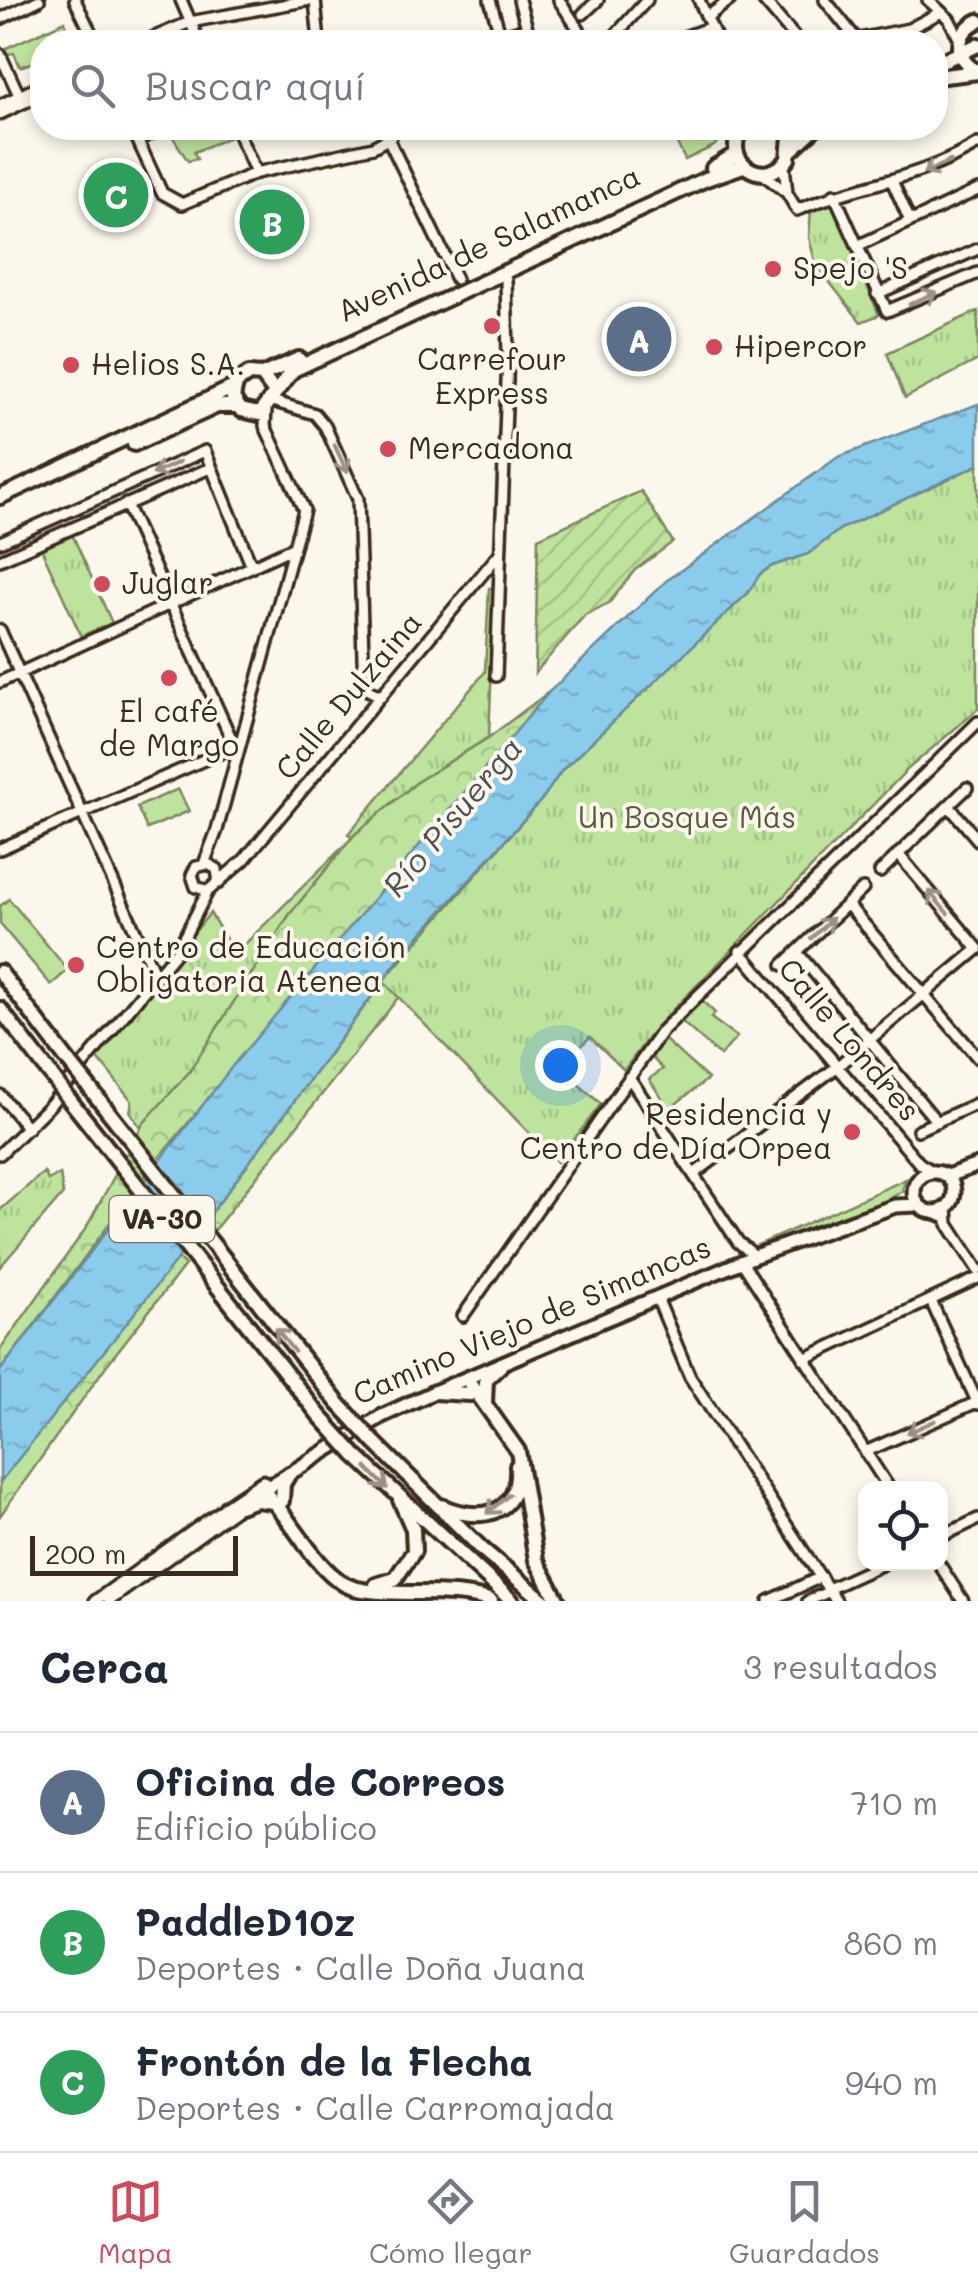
<!DOCTYPE html>
<html lang="es">
<meta charset="utf-8">
<style>
:root{--surface:#fff;--page:#f2f2f3;--text:#1f2937;--muted:#747a83;--line:#e0e1e3;--accent:#d1495b}
body{margin:0;font-family:Mali,sans-serif;background:var(--page);color:var(--text)}
.controls{position:absolute;right:30px;bottom:30px;display:grid;overflow:hidden;border-radius:20px;box-shadow:0 5px 15px #0003}
.controls button{width:90px;height:90px;display:grid;place-items:center;padding:0;border:0;border-bottom:2px solid var(--line);background:var(--surface);color:var(--text);font:50px sans-serif}
.scale{position:absolute;left:30px;bottom:25px;width:208px;box-sizing:border-box;padding-left:10px;border:5px solid #3b2a1e;border-top:0;font-size:28px;line-height:35px;white-space:nowrap;color:#3b2a1e;-webkit-text-stroke:8px #fbf7ec;paint-order:stroke}
.you{position:absolute;left:560px;top:1065px;width:35px;height:35px;margin:-25px;border:8px solid #fff;border-radius:50%;background:#1a73e8;box-shadow:0 0 0 15px #1a73e833}
.badge{display:grid;place-items:center;width:65px;height:65px;border-radius:50%;background:var(--accent);color:#fff;font-size:32px;font-weight:700}
.pin{position:absolute;translate:-50% -50%;border:5px solid #fff;box-shadow:0 2px 10px #0006}
.list{margin:0;padding:0;list-style:none}
h2{display:flex;justify-content:space-between;align-items:center;height:130px;margin:0;padding:0 40px;font-size:42px}
h2 small{font-size:32px;font-weight:400;color:var(--muted)}
.list li{display:grid;grid-template-columns:65px 1fr auto;gap:30px;align-items:center;box-sizing:border-box;height:140px;padding:0 40px;border-top:2px solid var(--line)}
.list b{display:block;font-size:38px;white-space:nowrap}
.list p{margin:0;font-size:32px;white-space:nowrap;color:var(--muted)}
.list em{font-size:32px;font-style:normal;color:var(--muted)}
.icon{flex:none;width:55px;height:55px;fill:none;stroke:currentColor;stroke-width:2;stroke-linecap:round;stroke-linejoin:round}
.map{position:relative;flex:none;width:978px;height:1601px;overflow:hidden}
.search{position:absolute;background:var(--surface);box-shadow:0 5px 15px #0003;left:30px;right:30px;top:30px;height:110px;display:flex;align-items:center;gap:25px;box-sizing:border-box;padding:0 35px;border-radius:40px;color:var(--muted);font-size:38px}
.sheet{height:550px;background:var(--surface)}
nav{display:flex;justify-content:space-around;align-items:center;box-sizing:border-box;height:140px;border-top:2px solid var(--line);background:var(--surface);font-size:28px;color:var(--muted)}
nav a{display:grid;justify-items:center;gap:5px}
nav .on{color:var(--accent)}
.map>svg:first-child{display:block}
.grass{fill:#bde39d;stroke:#7c865e;stroke-width:2.5}
.forest{fill:url(#forest-crowns);stroke:#7c865e;stroke-width:2.5}
.park{fill:url(#park-tufts);stroke:#7c865e;stroke-width:2.5}
.garden{fill:url(#garden-furrows);stroke:#7c865e;stroke-width:2.5}
.water{fill:url(#water-ripples);stroke:#6b8b9a;stroke-width:2.5}
.lines{fill:none;stroke-linecap:round;stroke-linejoin:round}
.minor-casing{stroke:#3b2a1e;stroke-width:16}
.major-casing{stroke:#3b2a1e;stroke-width:19}
.highway-casing{stroke:#3b2a1e;stroke-width:20}
.minor{stroke:#fbf7ec;stroke-width:9}
.major{stroke:#fbf7ec;stroke-width:11}
.highway{stroke:#fbf7ec;stroke-width:12}
.highway-bridge-casing{stroke:#3b2a1e;stroke-width:20;stroke-linecap:butt}
.highway-bridge{stroke:#fbf7ec;stroke-width:12}
.oneway{stroke:#9b9085}
.poi-dot{fill:#d1495b;stroke:#fbf7ec;stroke-width:4}
.labels{text-anchor:middle;stroke-width:8;stroke-linejoin:round;paint-order:stroke}
.shield{fill:#fbf7ec;stroke:#75685c;stroke-width:2.5}
.shield-label{font-size:28px;font-weight:bold;fill:#3b2a1e}
.street-label{font-size:30px;fill:#3b2a1e;stroke:#fbf7ec}
.poi-label{font-size:30px;fill:#3b2a1e;stroke:#fbf7ec;text-anchor:start}
.park-label{font-size:30px;fill:#5c583e;stroke:#fbf7ec}
.water-label{font-size:32px;font-style:italic;fill:#4f5252;stroke:#fbf7ec}
</style>
<div class="map">
<svg width="978" height="1601" viewBox="0 0 978 1601">
<defs>
<pattern id="forest-crowns" width="20" height="18" patternUnits="userSpaceOnUse" patternTransform="scale(2.5)"><rect width="20" height="18" fill="#bde39d"/><path d="M2 6a3 3 0 1 1 6 0M12 15a3 3 0 1 1 6 0" fill="none" stroke="#a3c387"/></pattern>
<pattern id="park-tufts" width="24" height="20" patternUnits="userSpaceOnUse" patternTransform="scale(2.5)"><rect width="24" height="20" fill="#bde39d"/><path d="M3 7l-1-3M5 7V3M7 7l1-3M15 17l-1-3M17 17v-4M19 17l1-3" fill="none" stroke="#a3c387"/></pattern>
<pattern id="garden-furrows" width="10" height="10" patternUnits="userSpaceOnUse" patternTransform="scale(2.5)"><rect width="10" height="10" fill="#bde39d"/><path d="M-1 1l2-2M0 10L10 0M9 11l2-2" fill="none" stroke="#a3c387"/></pattern>
<pattern id="water-ripples" width="26" height="14" patternUnits="userSpaceOnUse" patternTransform="scale(2.5)"><rect width="26" height="14" fill="#8bccec"/><path d="M2 4q2-2 4 0t4 0M15 11q2-2 4 0t4 0" fill="none" stroke="#79afca"/></pattern>
</defs>
<rect width="100%" height="100%" fill="#fbf7ec"/>
<filter id="ink" filterUnits="userSpaceOnUse"><feTurbulence type="fractalNoise" baseFrequency=".01" numOctaves="2"/><feDisplacementMap in="SourceGraphic" scale="20" xChannelSelector="R" yChannelSelector="G"/><feConvolveMatrix kernelMatrix="1 2 1 2 8 2 1 2 1" color-interpolation-filters="sRGB"/></filter>
<g filter="url(#ink)">
<path class="grass" d="M65 21 66 26 56 31 59 42H42V59L20 67 14 53 7 54 4 49Z
M178 789 189 811 147 829 137 807Z
M9 899 68 970 51 985 0 924V906Z
M701 1000 715 1013 711 1018 737 1037 720 1056 682 1022Z
M665 1040 708 1079 669 1109 649 1079 663 1069 651 1057Z
M906 1179 902 1191 888 1200 751 1248Z"/>
<path class="forest" d="M978 465 483 882 388 1011 212 1233 204 1223 405 952 562 770 732 603Z
M550 691 157 1160 0 1371V1350L86 1228 144 1122 189 1072 289 915 354 835 418 781 488 738Z
M178 1258 185 1265 106 1366 0 1516V1482Z"/>
<path class="park" d="M177 128H227L230 137 194 152 197 159 188 161 169 131Z
M670 128H730L714 146 685 160Z
M832 201 879 315 861 322 816 265 809 238 811 210Z
M978 311V360L905 398 887 353Z
M978 465V709L908 769 657 1026 624 1070 590 1037 560 1068 601 1104 557 1162 383 981 543 798 562 770 747 594 759 575 772 566 808 554 840 529Z
M72 534 112 623 81 636 41 548Z
M489 588H495L489 737 418 781 354 835 289 915 189 1072 140 1127 130 1112 132 1101 96 1056 210 913 235 954 352 838 348 834 485 672Z
M44 1172 48 1180 60 1174 63 1194 0 1267V1210Z"/>
<path class="garden" d="M641 491 673 542 635 570 609 603 585 615 535 673 538 538Z"/>
<path class="water" d="M978 404V465L840 529 808 554 772 566 760 574 747 594 562 770 543 798 402 955 176 1261 0 1482V1371L234 1064 550 691 666 581 838 457Z"/>
<g class="lines">
<g class="minor-casing">
<path id="minor" d="M75 0 95 41
M181 0 199 42
M315 0 319 42
M490 0 500 34
M559 0 587 42
M699 0 718 42
M763 0 799 42
M825 0 857 40
M928 0 949 19 960 40
M583 14 598 0
M707 17 730 0
M0 19 39 0
M611 40 647 0
M143 42 190 22 310 0
M479 42 527 28 519 0
M671 42 711 27
M844 42 909 29 941 12
M0 54 19 95
M0 105 42 85
M0 114 42 94
M132 128 162 193 182 204 256 173 373 147 391 137
M236 128 256 173
M383 128 456 279
M138 140 163 128
M784 165 787 193
M763 174 787 193 797 210C862 182 914 182 978 144
M893 183 910 221
M834 194 887 311 978 273
M857 246 978 190
M877 294 978 249
M272 401 315 414 325 426 358 499 364 688 380 696
M126 504 230 736 238 745
M0 542 205 451 252 567
M0 560 210 468
M0 630 155 975
M496 676 508 354 506 279
M0 682 292 548
M949 806 978 840
M0 849 238 745
M898 854 978 949
M204 864 217 830 304 510 265 426 266 409
M880 872 967 788
M219 883 217 869 208 864 196 867 192 875 196 887 208 891 244 860 500 553
M847 904 978 1058
M740 951 919 1163 932 1171
M797 952 937 1122
M783 965 863 889
M629 1077 738 1242 755 1256
M0 1095 28 1128
M918 1130 978 1103
M0 1154 50 1105 177 951 208 891
M694 1174 838 1066 978 949
M947 1207 948 1224 978 1270
M932 1212 946 1218
M742 1262 889 1488
M658 1300 690 1377 836 1601
M931 1301 978 1404
M463 1316 662 1031 978 722
M804 1359 978 1278
M865 1452 977 1402
M940 1537 978 1519
M939 1564 963 1601
M828 1589 883 1564
M95 1601 226 1507
M109 1601 240 1506
M769 1601 821 1577
M808 1601 830 1591"/>
</g>
<g class="major-casing">
<path id="major" d="M914 1192a20 20 0 1 1 40 0a20 20 0 1 1-40 0Z
M947 1176 978 1165
M260 1492 382 1416 434 1392 755 1256 895 1206 918 1205
M226 1507 263 1482"/>
</g>
<g class="highway-casing">
<path id="highway" d="M978 21C954 33 954 60 978 72
M936 64 978 45
M936 77 978 72
M742 128C720 161 764 191 788 159L790 136 784 128
M791 150 815 128
M713 168 736 154
M262 375 299 359
M273 390 262 375 249 374 236 383 233 398 241 410 259 414 293 370 706 179 743 166
M134 444 217 406H237
M0 497 234 387
M0 972 69 1062
M0 1009 54 1079
M85 1082 338 1403
M69 1099 319 1415
M467 1379 518 1451 536 1560 558 1601
M434 1392 470 1394
M485 1403 486 1379 500 1366
M375 1443 482 1549 544 1601
M355 1455 512 1601
M266 1488 267 1495C293 1521 313 1565 344 1584 374 1601 447 1585 491 1601
M282 1501 283 1484 289 1474
M240 1506 256 1500 274 1502
M441 1506C479 1522 520 1517 517 1466
M376 1585 395 1579 414 1551 413 1529 400 1500"/>
</g>
<use href="#minor" class="minor"/>
<use href="#major" class="major"/>
<use href="#highway" class="highway"/>
<g class="highway-bridge-casing">
<path id="highway-bridge" d="M69 1062 85 1082
M54 1079 69 1099
M338 1403 375 1443
M319 1415 355 1455"/>
</g>
<use href="#highway-bridge" class="highway-bridge"/>
</g>
<defs><path id="oneway-shaft" d="M-6 0H5M1.5-3L5.5 0L1.5 3" fill="none" stroke-width="1.6" stroke-linecap="round" stroke-linejoin="round" transform="scale(2.5)"/></defs>
<g class="oneway">
<use href="#oneway-shaft" transform="translate(937 167) rotate(155)"/>
<use href="#oneway-shaft" transform="translate(923 298) rotate(-25)"/>
<use href="#oneway-shaft" transform="translate(341 459) rotate(65)"/>
<use href="#oneway-shaft" transform="translate(166 468) rotate(156)"/>
<use href="#oneway-shaft" transform="translate(938 902) rotate(-130)"/>
<use href="#oneway-shaft" transform="translate(822 928) rotate(-43)"/>
<use href="#oneway-shaft" transform="translate(285 1340) rotate(-129)"/>
<use href="#oneway-shaft" transform="translate(921 1427) rotate(156)"/>
<use href="#oneway-shaft" transform="translate(377 1478) rotate(45)"/>
<use href="#oneway-shaft" transform="translate(498 1504) rotate(141)"/>
</g>
</g>
<g class="poi-dot">
<circle cx="773" cy="269" r="10"/>
<circle cx="492" cy="326" r="10"/>
<circle cx="714" cy="347" r="10"/>
<circle cx="71" cy="365" r="10"/>
<circle cx="388" cy="449" r="10"/>
<circle cx="102" cy="584" r="10"/>
<circle cx="169" cy="678" r="10"/>
<circle cx="76" cy="965" r="10"/>
<circle cx="852" cy="1132" r="10"/>
</g>
<g class="labels">
<rect class="shield" x="109.5" y="1196" width="105" height="46" rx="8"/>
<g class="shield-label">
<text x="162" y="1229">VA-30</text>
</g>
<g class="street-label">
<text transform="translate(489 244) rotate(-25)" y="10">Avenida de Salamanca</text>
<text transform="translate(349 696) rotate(-50)" y="10">Calle Dulzaina</text>
<text transform="translate(849 1040) rotate(50)" y="10">Calle Londres</text>
<text transform="translate(532 1321) rotate(-23)" y="10">Camino Viejo de Simancas</text>
</g>
<g class="poi-label">
<text x="793" y="279">Spejo 'S</text>
<text x="734" y="357">Hipercor</text>
<text x="492" y="370" text-anchor="middle">Carrefour<tspan x="492" dy="34">Express</tspan></text>
<text x="91" y="375">Helios S.A.</text>
<text x="408" y="459">Mercadona</text>
<text x="122" y="594">Juglar</text>
<text x="169" y="722" text-anchor="middle">El café<tspan x="169" dy="34">de Margo</tspan></text>
<text x="96" y="958">Centro de Educación<tspan x="96" dy="34">Obligatoria Atenea</tspan></text>
<text x="832" y="1125" text-anchor="end">Residencia y<tspan x="832" dy="34">Centro de Día Orpea</tspan></text>
</g>
<g class="park-label">
<text x="687" y="828">Un Bosque Más</text>
</g>
<g class="water-label">
<text transform="translate(453 817) rotate(-50)" y="11">Río Pisuerga</text>
</g>
</g>
</svg>
<div class="controls">
<button><svg class="icon" aria-label="locate" viewBox="0 0 24 24"><circle cx="12" cy="12" r="6"/><path d="M12 2v4M12 18v4M2 12h4M18 12h4"/></svg></button>
</div>
<div class="scale">200 m</div>
<div class="you"></div>
<div class="pin badge" style="left:639px;top:339px;background:#5c6f8a">A</div>
<div class="pin badge" style="left:272px;top:222px;background:#2e9e5b">B</div>
<div class="pin badge" style="left:116px;top:195px;background:#2e9e5b">C</div>
<div class="search"><svg class="icon" aria-label="search" viewBox="0 0 24 24"><circle cx="10" cy="10" r="6"/><path d="M15 15l6 6"/></svg>Buscar aquí</div>
</div>
<section class="sheet">
<h2>Cerca<small>3 resultados</small></h2>
<ul class="list">
<li><span class="badge" style="background:#5c6f8a">A</span><div><b>Oficina de Correos</b><p>Edificio público</p></div><em>710 m</em></li>
<li><span class="badge" style="background:#2e9e5b">B</span><div><b>PaddleD10z</b><p>Deportes · Calle Doña Juana</p></div><em>860 m</em></li>
<li><span class="badge" style="background:#2e9e5b">C</span><div><b>Frontón de la Flecha</b><p>Deportes · Calle Carromajada</p></div><em>940 m</em></li>
</ul>
</section>
<nav>
<a class="on"><svg class="icon" aria-label="map" viewBox="0 0 24 24"><path d="M3 6l6-2 6 2 6-2v14l-6 2-6-2-6 2zM9 4v14M15 6v14"/></svg>Mapa</a>
<a><svg class="icon" aria-label="directions" viewBox="0 0 24 24"><path d="M12 3l9 9-9 9-9-9zM9 14v-3h6M13 9l2 2-2 2"/></svg>Cómo llegar</a>
<a><svg class="icon" aria-label="saved" viewBox="0 0 24 24"><path d="M7 4h10v16l-5-4-5 4z"/></svg>Guardados</a>
</nav>
